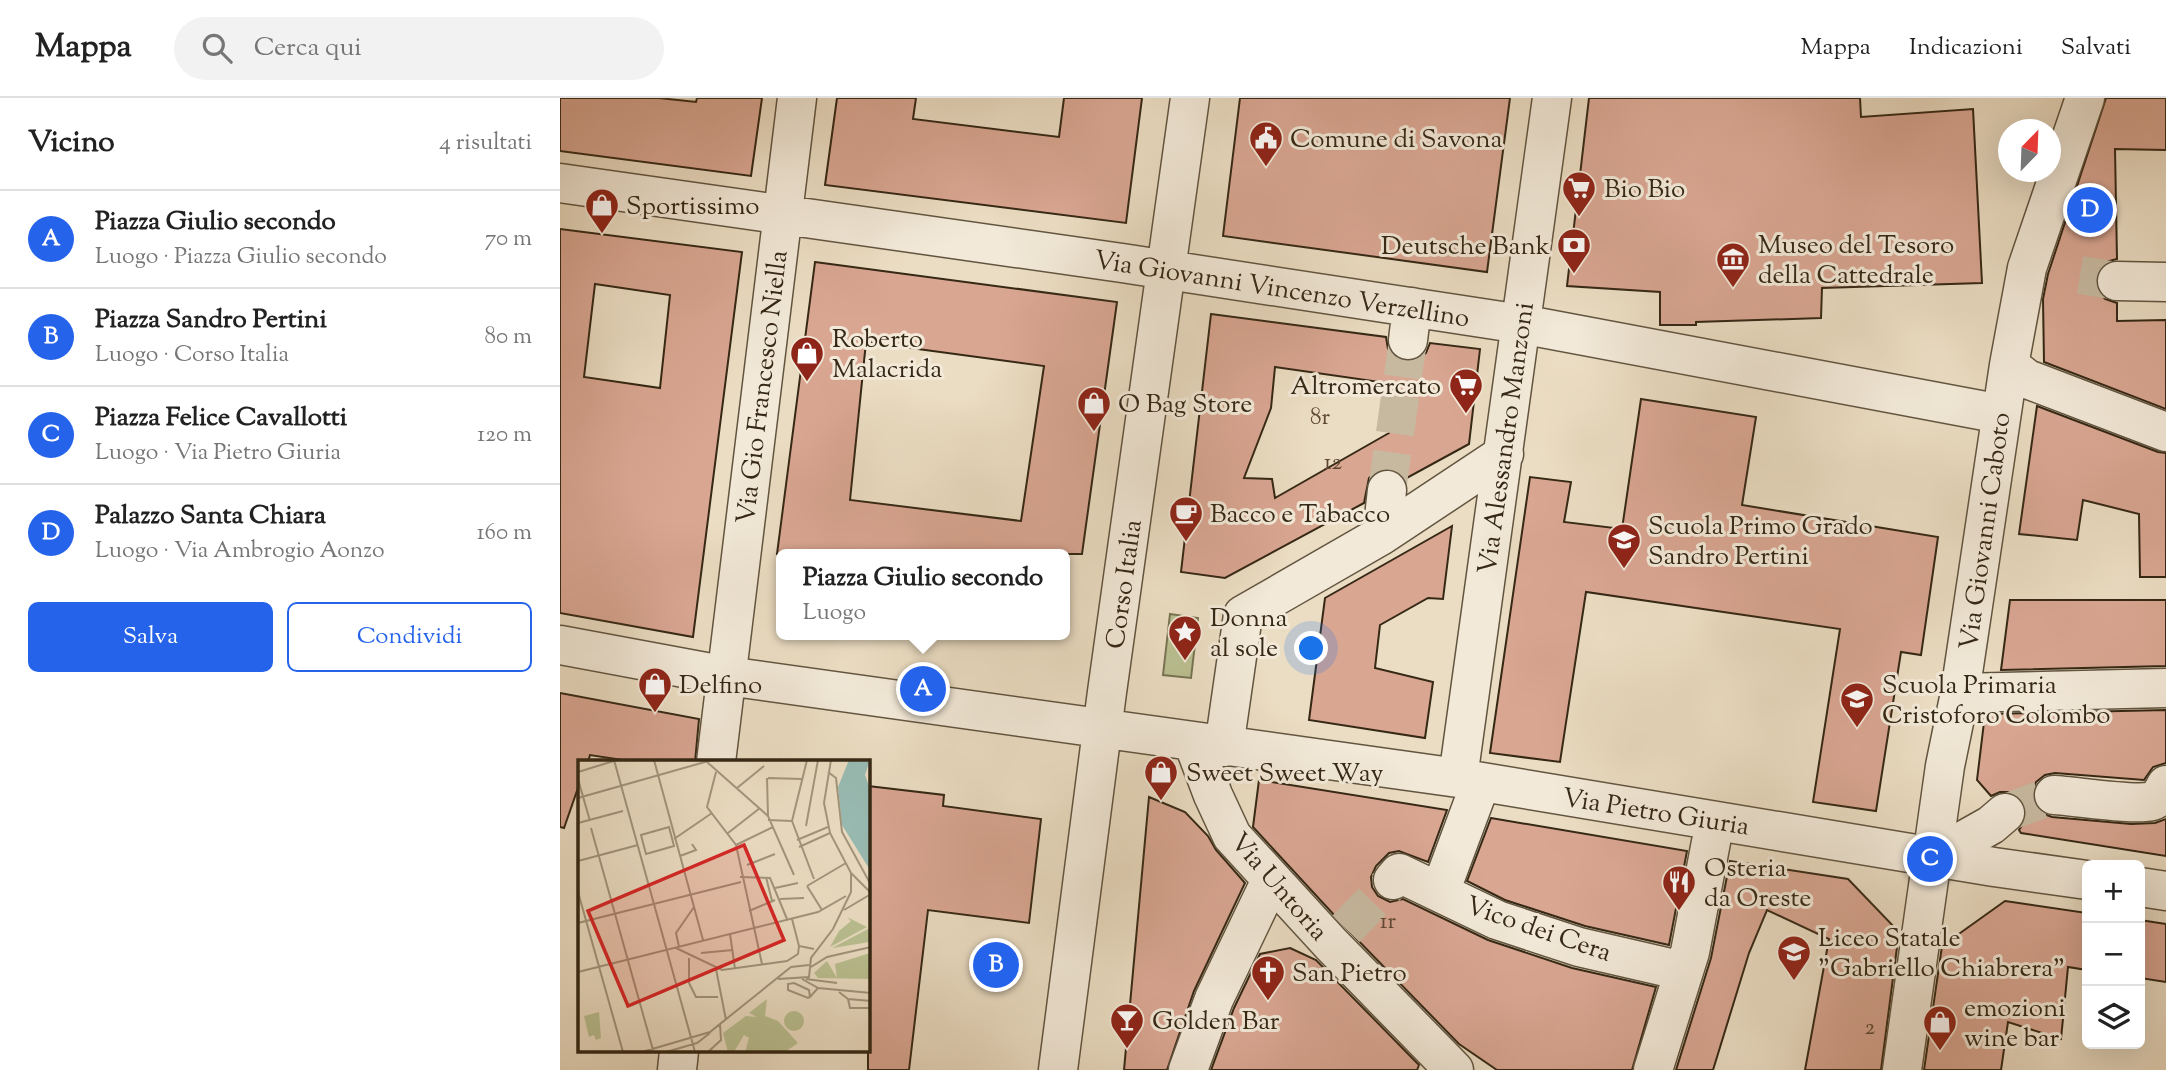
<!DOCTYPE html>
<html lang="it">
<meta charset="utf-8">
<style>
:root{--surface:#fff;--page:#f2f2f2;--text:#222;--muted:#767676;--line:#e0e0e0;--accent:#2563eb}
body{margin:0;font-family:"Sorts Mill Goudy",serif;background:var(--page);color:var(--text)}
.controls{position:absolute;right:21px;bottom:21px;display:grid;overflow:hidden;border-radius:10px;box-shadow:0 7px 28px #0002}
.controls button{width:63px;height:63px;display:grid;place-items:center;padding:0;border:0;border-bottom:2px solid var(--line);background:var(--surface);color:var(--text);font:35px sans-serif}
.compass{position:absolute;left:1438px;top:21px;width:63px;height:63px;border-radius:50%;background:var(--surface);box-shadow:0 7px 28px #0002;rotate:23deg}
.you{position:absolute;left:752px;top:551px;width:24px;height:24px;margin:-18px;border:5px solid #fff;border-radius:50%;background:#1a73e8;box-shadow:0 0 0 10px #1a73e833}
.badge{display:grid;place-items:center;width:46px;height:46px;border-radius:50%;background:var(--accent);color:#fff;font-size:23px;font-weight:700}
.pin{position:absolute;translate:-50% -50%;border:4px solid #fff;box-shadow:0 2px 7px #0006}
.popup{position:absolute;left:216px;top:451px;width:294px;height:91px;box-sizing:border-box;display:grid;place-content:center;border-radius:10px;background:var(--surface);filter:drop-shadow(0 2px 5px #0005);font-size:23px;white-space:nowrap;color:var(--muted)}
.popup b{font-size:26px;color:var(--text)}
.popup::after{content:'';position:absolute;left:50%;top:100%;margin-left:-14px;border:14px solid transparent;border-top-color:var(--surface)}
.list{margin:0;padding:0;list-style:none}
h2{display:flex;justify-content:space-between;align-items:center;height:91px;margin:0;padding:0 28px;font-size:30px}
h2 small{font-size:23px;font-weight:400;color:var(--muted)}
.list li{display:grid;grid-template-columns:46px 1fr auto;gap:21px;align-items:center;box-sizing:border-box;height:98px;padding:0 28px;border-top:2px solid var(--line)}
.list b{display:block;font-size:26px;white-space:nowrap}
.list p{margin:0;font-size:23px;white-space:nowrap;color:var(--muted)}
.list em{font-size:23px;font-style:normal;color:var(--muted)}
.actions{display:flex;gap:14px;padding:21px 28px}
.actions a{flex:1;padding:16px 0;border:2px solid var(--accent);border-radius:10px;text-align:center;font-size:24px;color:var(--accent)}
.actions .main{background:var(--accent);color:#fff}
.icon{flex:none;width:38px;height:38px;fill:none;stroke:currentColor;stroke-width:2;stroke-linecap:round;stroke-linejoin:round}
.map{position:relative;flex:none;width:1606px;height:972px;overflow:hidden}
header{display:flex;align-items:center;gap:42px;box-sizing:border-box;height:98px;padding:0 35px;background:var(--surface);border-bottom:2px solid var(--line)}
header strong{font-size:33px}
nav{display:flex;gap:38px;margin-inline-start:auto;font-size:24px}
.search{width:490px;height:63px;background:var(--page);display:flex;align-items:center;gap:18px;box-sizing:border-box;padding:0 24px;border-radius:38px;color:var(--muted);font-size:26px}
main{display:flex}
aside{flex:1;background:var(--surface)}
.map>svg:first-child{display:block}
.green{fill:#bac092;stroke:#787454;stroke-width:2}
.building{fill:#d9a692;stroke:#352815;stroke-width:2;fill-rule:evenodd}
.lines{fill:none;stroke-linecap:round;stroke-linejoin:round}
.minor-tunnel{stroke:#c7b9a0;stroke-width:38;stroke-dasharray:38 19;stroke-linecap:butt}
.minor-casing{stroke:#625540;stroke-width:41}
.minor{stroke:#f2e9d8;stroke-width:38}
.labels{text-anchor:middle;stroke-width:6;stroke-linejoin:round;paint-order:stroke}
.number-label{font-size:23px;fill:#5e4834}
.poi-label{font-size:26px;fill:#352815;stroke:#f2e9d8;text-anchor:start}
.street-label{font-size:26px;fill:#352815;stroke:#f2e9d8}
.inset-road{fill:none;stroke:#a2957d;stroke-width:2}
.view{fill:#d62828;fill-opacity:0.15;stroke:#d62828;stroke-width:3.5}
.inset-edge{fill:none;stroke:#352815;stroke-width:3.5}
</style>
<header>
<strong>Mappa</strong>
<div class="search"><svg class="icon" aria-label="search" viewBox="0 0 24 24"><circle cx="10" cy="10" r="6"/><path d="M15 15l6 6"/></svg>Cerca qui</div>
<nav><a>Mappa</a><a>Indicazioni</a><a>Salvati</a></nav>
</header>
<main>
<aside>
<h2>Vicino<small>4 risultati</small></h2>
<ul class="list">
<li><span class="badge">A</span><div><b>Piazza Giulio secondo</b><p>Luogo · Piazza Giulio secondo</p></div><em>70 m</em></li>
<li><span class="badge">B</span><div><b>Piazza Sandro Pertini</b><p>Luogo · Corso Italia</p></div><em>80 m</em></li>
<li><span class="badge">C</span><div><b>Piazza Felice Cavallotti</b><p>Luogo · Via Pietro Giuria</p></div><em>120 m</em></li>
<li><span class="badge">D</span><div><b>Palazzo Santa Chiara</b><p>Luogo · Via Ambrogio Aonzo</p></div><em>160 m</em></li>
</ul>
<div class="actions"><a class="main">Salva</a><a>Condividi</a></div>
</aside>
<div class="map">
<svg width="1606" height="972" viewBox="0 0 1606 972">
<rect width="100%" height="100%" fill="#ebddc3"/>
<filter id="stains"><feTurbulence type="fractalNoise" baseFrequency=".00286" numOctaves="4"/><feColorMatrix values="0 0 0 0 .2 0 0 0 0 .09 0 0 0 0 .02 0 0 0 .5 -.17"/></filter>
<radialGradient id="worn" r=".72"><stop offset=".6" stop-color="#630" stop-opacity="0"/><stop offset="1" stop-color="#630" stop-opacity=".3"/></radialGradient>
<path class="green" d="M610 516 638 520 631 580 603 577Z"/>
<path class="building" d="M0 0H99L136 4 137 0H202L191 78 0 53Z
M277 0H356L353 21 499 39 504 0H582L566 125 265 87Z
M680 0H950L927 174 663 138Z
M1029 0H1300L1301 19 1413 11 1422 185 1262 190 1261 220 1136 224V227H1100V194L1007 188Z
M1546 0H1606V52L1555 51 1557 161 1546 164 1539 171 1535 183 1538 193 1545 201 1557 205V223L1606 222V311L1484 264 1483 201 1488 176Z
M0 131 182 154 133 539 0 515ZM35 186 110 197 100 290 24 279Z
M255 164 557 204 522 456H217ZM306 244 484 268 461 423 290 402Z
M651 216 826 239 828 251 834 259 845 264 857 262 866 255 870 245 920 251 909 346 845 381 839 374 830 370 818 372 809 380 804 405 665 480 621 474ZM715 269 834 286 829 335 715 400 712 381 684 380 711 310Z
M1081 301 1196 319 1182 407 1378 439 1361 557 1341 554 1316 713 1253 704 1280 531 1026 494 1000 664 930 655 970 379 1011 384 1004 424 1062 431Z
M1477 308 1598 354 1606 355V479H1580L1579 416 1523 402 1517 442 1459 436Z
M892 428 883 501 868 500 820 527 815 570 873 584 865 640 749 622 765 500Z
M1450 502H1606V568L1441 572Z
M0 595 139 621 135 664H76L30 657 28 664H19V687L4 730 0 729Z
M1606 612V665L1593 669 1584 682 1495 675 1485 677 1476 684 1472 696 1474 706 1481 715 1492 719 1571 726 1595 725 1606 721V758L1461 735 1459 732 1465 723 1467 712 1462 701 1452 694H1440L1431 698 1417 682 1425 616Z
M699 682 887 712 868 764 839 753 829 755 816 768 811 779 812 789 818 798 830 804 843 801 928 842 1012 870 1096 889 1072 972H937L899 946 787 831 693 729Z
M308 688 384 697 383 708 481 721 469 825 368 812 349 972H308Z
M589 699 625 714 648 738 656 752 685 785 634 893 607 972H564Z
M931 720 1127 753 1109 847 1025 828 945 802 907 783Z
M1170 763 1288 781 1339 834 1321 972H1245L1269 841 1207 812 1189 855 1153 972H1116L1151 860Z
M1445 803 1527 815V872L1508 869 1501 941 1448 924 1441 972H1364L1382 848Z
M1580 822 1606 826V884L1580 880Z
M730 850 756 862 859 967 857 972H651L674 910 700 856Z"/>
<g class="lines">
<path class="minor-tunnel" d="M1520 177 1557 183
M827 392 848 242
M1445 715 1494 697
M786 831 833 782"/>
<g class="minor-casing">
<path id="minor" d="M0 85 562 165 961 226 1441 316
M1557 183 1606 184
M848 242 852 209
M1449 267 1467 281 1606 334
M822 437 827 392
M0 547 167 578 898 680 1434 769 1527 782
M1400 595 1606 590
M633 644 653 697 672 738 771 846 894 972
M664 649 683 517 822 437 944 356
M156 664 237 0
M898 680 992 0
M1494 697C1515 698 1575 708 1592 703 1599 701 1603 693 1606 687
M1374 759 1431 727 1445 715
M833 782 839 775 937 822 1019 849 1123 873
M1580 789 1606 793
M880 794 921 684
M117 972 119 953
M498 972 547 594 630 0
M628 972 654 901 711 782
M1093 972 1130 854 1155 723
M1342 972 1385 668 1400 595 1449 267 1467 170 1525 0"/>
</g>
<use href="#minor" class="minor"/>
</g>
<defs>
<g id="civic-pin" transform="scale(1.75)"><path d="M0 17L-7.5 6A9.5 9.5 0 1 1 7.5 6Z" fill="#8f2418" stroke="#f2e9d8"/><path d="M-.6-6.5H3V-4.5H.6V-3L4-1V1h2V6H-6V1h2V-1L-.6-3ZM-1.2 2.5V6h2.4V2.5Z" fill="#fff"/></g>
<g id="supermarket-pin" transform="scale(1.75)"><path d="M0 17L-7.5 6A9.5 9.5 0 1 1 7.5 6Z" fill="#8f2418" stroke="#f2e9d8"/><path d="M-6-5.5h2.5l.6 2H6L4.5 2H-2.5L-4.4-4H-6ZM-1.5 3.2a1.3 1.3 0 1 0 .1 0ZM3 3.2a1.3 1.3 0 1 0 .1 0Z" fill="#fff"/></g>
<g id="shop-pin" transform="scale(1.75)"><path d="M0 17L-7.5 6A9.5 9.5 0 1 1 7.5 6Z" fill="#8f2418" stroke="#f2e9d8"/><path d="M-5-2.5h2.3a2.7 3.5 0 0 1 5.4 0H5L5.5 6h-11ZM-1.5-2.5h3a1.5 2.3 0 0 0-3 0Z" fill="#fff"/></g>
<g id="bank-pin" transform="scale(1.75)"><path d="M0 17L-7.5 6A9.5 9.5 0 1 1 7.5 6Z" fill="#8f2418" stroke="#f2e9d8"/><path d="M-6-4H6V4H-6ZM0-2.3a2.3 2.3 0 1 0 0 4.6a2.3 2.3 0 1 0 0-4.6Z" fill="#fff"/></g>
<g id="museum-pin" transform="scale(1.75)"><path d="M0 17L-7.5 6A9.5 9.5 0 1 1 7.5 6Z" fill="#8f2418" stroke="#f2e9d8"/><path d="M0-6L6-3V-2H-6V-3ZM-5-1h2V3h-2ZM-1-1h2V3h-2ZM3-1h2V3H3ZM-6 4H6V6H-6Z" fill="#fff"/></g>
<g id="cafe-pin" transform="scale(1.75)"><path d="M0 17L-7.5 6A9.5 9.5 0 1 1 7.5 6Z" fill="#8f2418" stroke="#f2e9d8"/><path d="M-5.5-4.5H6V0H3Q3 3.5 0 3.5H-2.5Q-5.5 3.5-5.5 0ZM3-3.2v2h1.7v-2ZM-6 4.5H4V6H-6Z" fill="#fff"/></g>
<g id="school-pin" transform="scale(1.75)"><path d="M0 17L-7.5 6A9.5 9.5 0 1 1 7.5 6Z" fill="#8f2418" stroke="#f2e9d8"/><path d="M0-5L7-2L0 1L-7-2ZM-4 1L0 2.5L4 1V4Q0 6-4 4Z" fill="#fff"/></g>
<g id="sight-pin" transform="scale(1.75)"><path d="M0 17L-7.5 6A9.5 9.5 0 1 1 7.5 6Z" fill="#8f2418" stroke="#f2e9d8"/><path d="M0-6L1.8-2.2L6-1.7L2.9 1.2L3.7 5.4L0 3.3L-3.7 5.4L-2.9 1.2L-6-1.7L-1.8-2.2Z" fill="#fff"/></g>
<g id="restaurant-pin" transform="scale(1.75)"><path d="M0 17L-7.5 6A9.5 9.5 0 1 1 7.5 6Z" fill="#8f2418" stroke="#f2e9d8"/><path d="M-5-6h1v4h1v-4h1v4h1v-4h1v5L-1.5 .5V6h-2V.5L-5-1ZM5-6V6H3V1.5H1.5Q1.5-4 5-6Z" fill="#fff"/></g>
<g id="church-pin" transform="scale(1.75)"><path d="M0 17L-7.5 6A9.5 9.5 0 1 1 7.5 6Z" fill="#8f2418" stroke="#f2e9d8"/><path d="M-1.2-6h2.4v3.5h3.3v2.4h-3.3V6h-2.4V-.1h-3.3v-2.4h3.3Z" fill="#fff"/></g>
<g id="bar-pin" transform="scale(1.75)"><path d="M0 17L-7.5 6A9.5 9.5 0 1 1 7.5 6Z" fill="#8f2418" stroke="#f2e9d8"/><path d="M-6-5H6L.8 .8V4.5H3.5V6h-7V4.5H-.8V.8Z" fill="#fff"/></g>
</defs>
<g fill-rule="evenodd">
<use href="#civic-pin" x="706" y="40"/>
<use href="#supermarket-pin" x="1019" y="90"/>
<use href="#shop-pin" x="42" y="107"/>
<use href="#bank-pin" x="1014" y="147"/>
<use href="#museum-pin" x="1173" y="161"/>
<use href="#shop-pin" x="247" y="255"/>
<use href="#supermarket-pin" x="906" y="287"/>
<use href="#shop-pin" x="534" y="305"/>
<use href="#cafe-pin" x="626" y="415"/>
<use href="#school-pin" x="1064" y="442"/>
<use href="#sight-pin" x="625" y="534"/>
<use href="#shop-pin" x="95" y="586"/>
<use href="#school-pin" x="1297" y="601"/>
<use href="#shop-pin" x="601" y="674"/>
<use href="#restaurant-pin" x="1119" y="784"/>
<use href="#school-pin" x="1234" y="854"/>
<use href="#church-pin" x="708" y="874"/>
<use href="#bar-pin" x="567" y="922"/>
<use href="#shop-pin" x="1380" y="924"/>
</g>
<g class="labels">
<g class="number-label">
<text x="760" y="326">8r</text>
<text x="773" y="371">12</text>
<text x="828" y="830">1r</text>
<text x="1310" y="936">2</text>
</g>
<g class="poi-label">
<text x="730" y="49">Comune di Savona</text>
<text x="1044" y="99">Bio Bio</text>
<text x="66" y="116">Sportissimo</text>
<text x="1198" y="155">Museo del Tesoro<tspan x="1198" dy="30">della Cattedrale</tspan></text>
<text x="990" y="156" text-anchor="end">Deutsche Bank</text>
<text x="272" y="249">Roberto<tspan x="272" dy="30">Malacrida</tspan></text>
<text x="881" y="296" text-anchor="end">Altromercato</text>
<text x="558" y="314">O Bag Store</text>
<text x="650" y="424">Bacco e Tabacco</text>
<text x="1088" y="436">Scuola Primo Grado<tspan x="1088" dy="30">Sandro Pertini</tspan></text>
<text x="650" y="528">Donna<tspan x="650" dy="30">al sole</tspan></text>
<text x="119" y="595">Delfino</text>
<text x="1322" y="595">Scuola Primaria<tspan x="1322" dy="30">Cristoforo Colombo</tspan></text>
<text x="626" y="683">Sweet Sweet Way</text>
<text x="1144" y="778">Osteria<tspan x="1144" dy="30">da Oreste</tspan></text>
<text x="1258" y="848">Liceo Statale<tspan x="1258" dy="30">"Gabriello Chiabrera"</tspan></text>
<text x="732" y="883">San Pietro</text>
<text x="1404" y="918">emozioni<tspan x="1404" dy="30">wine bar</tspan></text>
<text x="592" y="931">Golden Bar</text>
</g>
<g class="street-label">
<text transform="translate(722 190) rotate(9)" y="9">Via Giovanni Vincenzo Verzellino</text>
<text transform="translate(201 289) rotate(-83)" y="9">Via Gio Francesco Niella</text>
<text transform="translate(945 340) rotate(-82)" y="9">Via Alessandro Manzoni</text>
<text transform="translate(1424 433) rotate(-82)" y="9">Via Giovanni Caboto</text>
<text transform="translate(563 486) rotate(-82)" y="9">Corso Italia</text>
<text transform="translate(1096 713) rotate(9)" y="9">Via Pietro Giuria</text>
<text transform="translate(720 788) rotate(49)" y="9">Via Untoria</text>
<text transform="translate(979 830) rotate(19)" y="9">Vico dei Cera</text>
</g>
</g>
<g transform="translate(18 662)">
<rect width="292" height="292" fill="#ebddc3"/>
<path d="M269 157 289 167 252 187 261 171 273 161ZM292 168V182L254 188ZM292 193V219L240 218 236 213 249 201 259 218 257 204ZM189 239 187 256 200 261 220 283 207 292H167L171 278 166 275 156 292H150L145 273 168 256 179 257 171 253ZM206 261a10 10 0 1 1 20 0a10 10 0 1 1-20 0ZM21 252 23 278 18 280 16 275 11 277 6 256Z" fill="#bac092"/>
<path d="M271 0H292L287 15 292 29V110L264 65 260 27Z" fill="#98bcb4"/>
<path class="inset-road" d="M36 0 117 292M76 0 125 180M229 0 214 61 236 119M129 2 190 56 216 115M0 12 39 0M138 12 129 47 158 85 184 204M250 12 258 18 264 72 293 125M189 18 190 56M190 18 224 19M0 19 12 61M159 28 186 6M0 38 134 0M190 60 214 61M0 63 45 51M228 66 240 0M91 67 96 86 68 94 63 75ZM13 68 75 290M150 73 182 48M96 79 134 53M219 80 250 67M158 85 195 67M221 87 252 73M102 96 118 90 114 84M0 101 60 85M169 105 197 94M273 113 293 133M162 117 192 118 209 159M188 117 194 141M229 126 268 103M229 126 244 150M197 128 220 123M0 132 45 292M202 139 226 138M266 150 293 134M171 151 197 140M214 159 221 186 236 189M0 163 163 122M152 174 157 209M101 187 98 173 116 147M98 188 144 210 209 201 220 194 221 186M123 193 155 190M111 198V223L118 237H140M233 207 249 197 293 187M138 209 148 260M0 212 240 152 268 136M200 219 231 217 233 198 255 169 273 132V113L252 73 246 43 253 0M224 219 240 228 232 237 230 238 210 230V224L216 223 231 230 232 237M228 219 259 223M240 228 293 233M261 232 270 239 293 241M270 239 272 248H293M64 292 132 272 213 207 231 205M88 292 119 283 132 273M130 292 143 280 142 264"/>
<path class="view" d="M166 85 206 180 50 246 10 151Z"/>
<rect width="292" height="292" class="inset-edge"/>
</g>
<rect width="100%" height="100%" filter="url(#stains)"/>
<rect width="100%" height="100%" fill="url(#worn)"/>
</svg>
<div class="controls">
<button>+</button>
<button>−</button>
<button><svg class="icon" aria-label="layers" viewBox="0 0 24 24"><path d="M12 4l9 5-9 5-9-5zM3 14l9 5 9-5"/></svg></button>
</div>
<svg class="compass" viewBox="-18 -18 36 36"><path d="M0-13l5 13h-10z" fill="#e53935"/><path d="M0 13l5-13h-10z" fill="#767676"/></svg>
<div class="you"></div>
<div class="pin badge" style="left:363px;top:591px">A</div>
<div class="popup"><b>Piazza Giulio secondo</b>Luogo</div>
<div class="pin badge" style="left:436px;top:867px">B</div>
<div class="pin badge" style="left:1370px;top:761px">C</div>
<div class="pin badge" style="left:1530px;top:112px">D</div>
</div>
</main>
